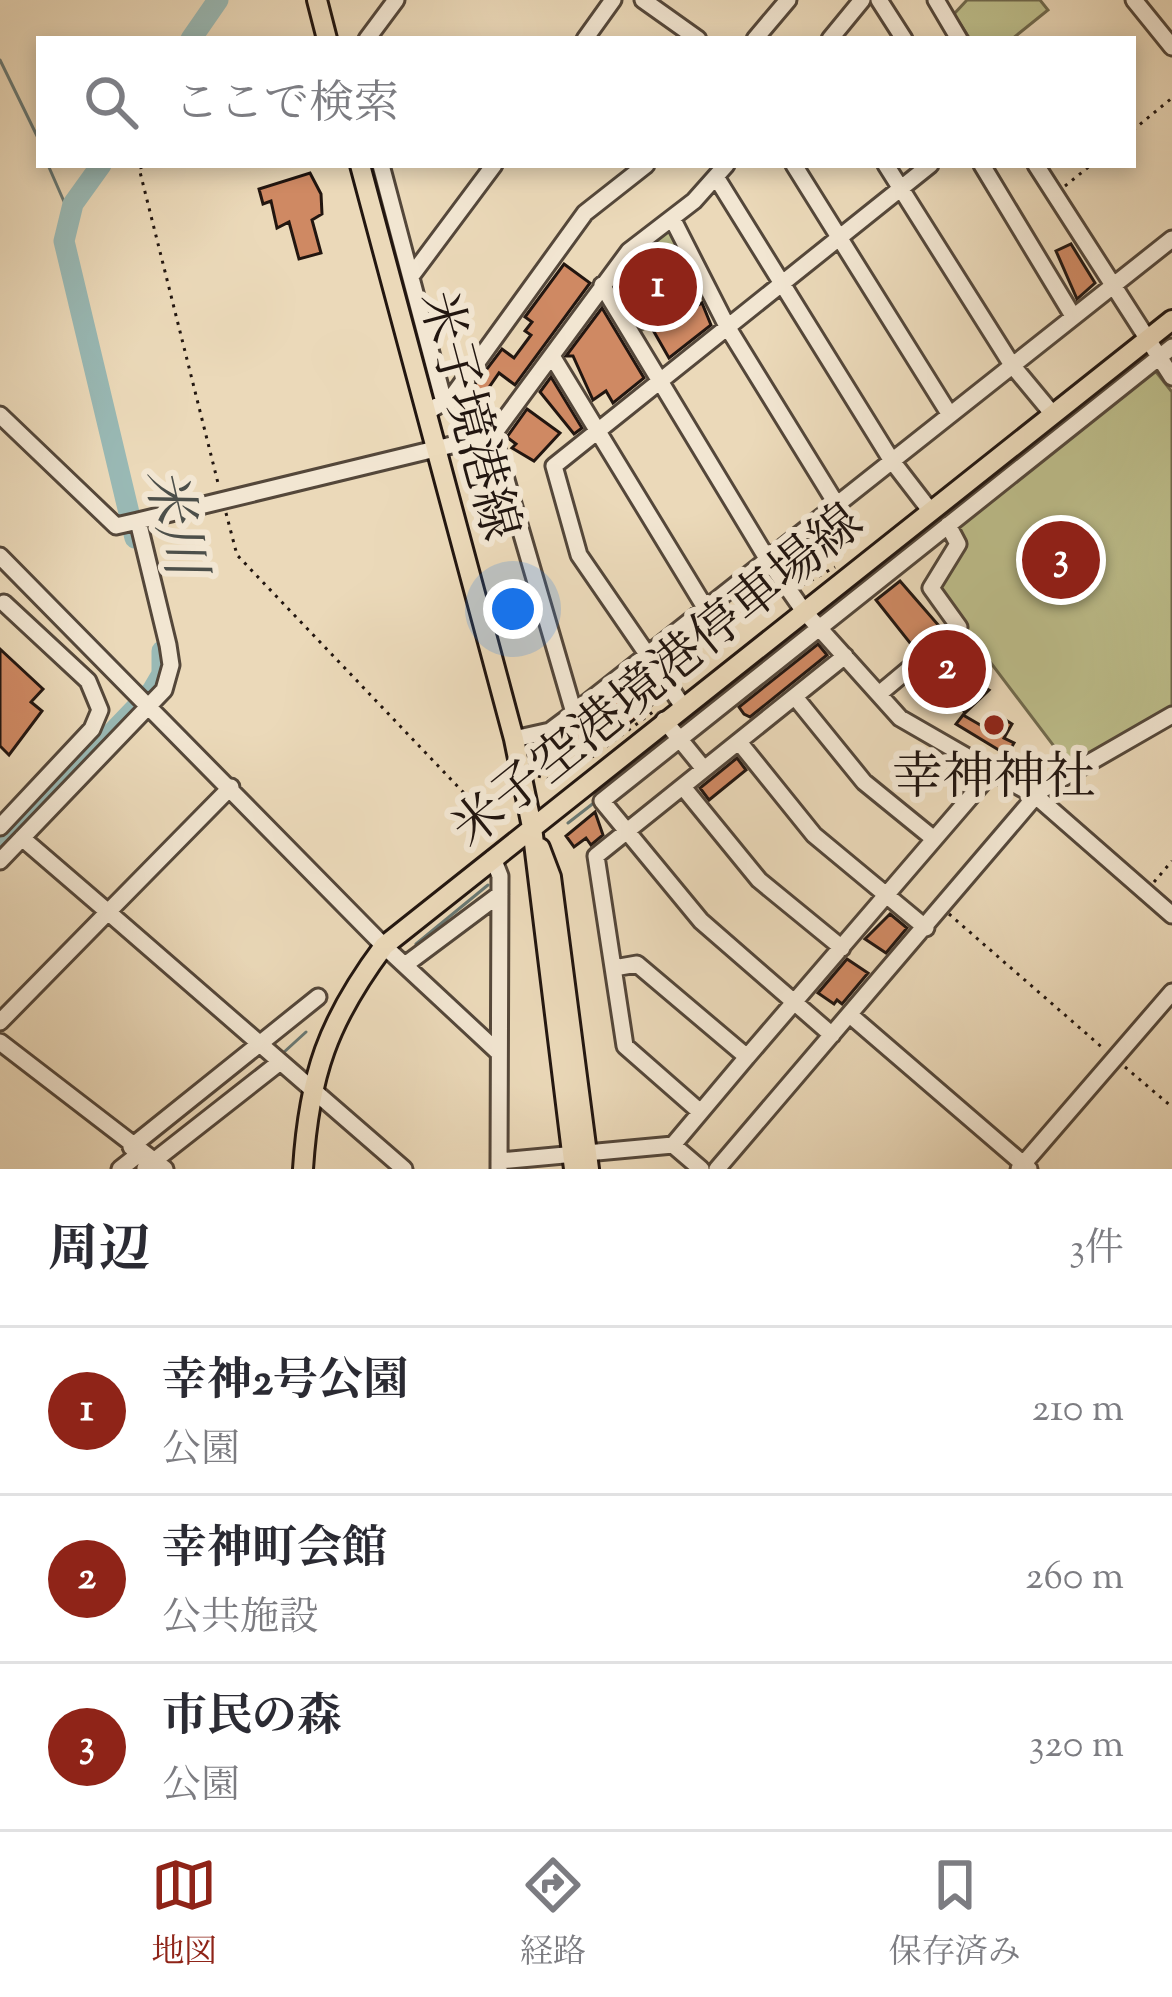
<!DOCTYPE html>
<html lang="ja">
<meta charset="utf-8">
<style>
:root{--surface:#fff;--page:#f7f7f7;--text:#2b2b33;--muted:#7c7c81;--line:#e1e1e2;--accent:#8f2418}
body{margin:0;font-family:"Sorts Mill Goudy","Noto Serif JP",serif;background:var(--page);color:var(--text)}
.you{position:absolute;left:513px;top:609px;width:42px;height:42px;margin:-30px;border:9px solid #fff;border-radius:50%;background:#1a73e8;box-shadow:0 0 0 18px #1a73e833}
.badge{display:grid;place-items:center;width:78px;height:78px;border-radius:50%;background:var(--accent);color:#fff;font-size:39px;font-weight:700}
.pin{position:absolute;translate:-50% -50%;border:6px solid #fff;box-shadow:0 3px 12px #0006}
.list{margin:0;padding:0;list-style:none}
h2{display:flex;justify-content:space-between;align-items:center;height:156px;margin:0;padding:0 48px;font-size:51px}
h2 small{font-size:39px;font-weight:400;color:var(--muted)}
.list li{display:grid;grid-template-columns:78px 1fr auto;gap:36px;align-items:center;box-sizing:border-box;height:168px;padding:0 48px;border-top:3px solid var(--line)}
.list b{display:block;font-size:45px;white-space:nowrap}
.list p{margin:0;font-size:39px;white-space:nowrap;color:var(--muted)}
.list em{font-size:39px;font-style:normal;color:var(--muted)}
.icon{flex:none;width:66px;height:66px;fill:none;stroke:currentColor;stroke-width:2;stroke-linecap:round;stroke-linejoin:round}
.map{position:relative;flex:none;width:1172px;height:1169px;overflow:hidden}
.search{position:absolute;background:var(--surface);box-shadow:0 6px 18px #0003;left:36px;right:36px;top:36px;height:132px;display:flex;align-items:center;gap:30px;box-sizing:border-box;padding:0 42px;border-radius:0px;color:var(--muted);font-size:45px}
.sheet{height:660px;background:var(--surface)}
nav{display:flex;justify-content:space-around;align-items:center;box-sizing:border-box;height:168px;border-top:3px solid var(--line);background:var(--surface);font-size:33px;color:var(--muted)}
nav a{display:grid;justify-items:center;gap:6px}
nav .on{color:var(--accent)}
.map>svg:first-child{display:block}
.green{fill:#bdbe8b;stroke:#706a4e;stroke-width:3}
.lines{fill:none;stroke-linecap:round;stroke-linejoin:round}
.stream{stroke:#697873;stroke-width:3}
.river{stroke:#99b9b5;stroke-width:21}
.building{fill:#cf8963;stroke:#221610;stroke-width:3}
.minor-casing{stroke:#54473a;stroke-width:21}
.major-casing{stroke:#221610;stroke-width:24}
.path{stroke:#221610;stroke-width:3;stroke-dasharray:3 6;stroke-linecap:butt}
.minor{stroke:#f2e6d2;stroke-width:15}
.major{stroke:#ebd9b9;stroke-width:18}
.poi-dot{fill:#8f2418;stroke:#f2e6d2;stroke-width:4.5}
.labels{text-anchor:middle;stroke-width:12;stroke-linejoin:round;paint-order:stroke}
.street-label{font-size:51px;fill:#221610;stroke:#f2e6d2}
.poi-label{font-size:51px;fill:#221610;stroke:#f2e6d2}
.water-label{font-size:54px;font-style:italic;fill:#4c4f4a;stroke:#f2e6d2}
</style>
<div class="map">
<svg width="1172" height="1169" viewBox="0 0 1172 1169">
<rect width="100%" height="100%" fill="#ebd9b9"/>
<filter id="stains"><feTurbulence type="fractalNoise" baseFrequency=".00167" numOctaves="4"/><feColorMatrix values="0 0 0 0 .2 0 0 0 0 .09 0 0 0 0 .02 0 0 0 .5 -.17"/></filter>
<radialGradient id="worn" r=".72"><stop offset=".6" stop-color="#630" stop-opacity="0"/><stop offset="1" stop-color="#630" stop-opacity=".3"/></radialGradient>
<path class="green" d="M967 0H1040L1048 10 1012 39H970L954 14Z
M664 232H673L704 293 642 330 612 281 631 255Z
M1153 368 1172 392V711L1072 770 941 597 939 574 961 545 952 528Z"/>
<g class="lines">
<path class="stream" d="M0 60 39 140
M48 165 69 213
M568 823 595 802
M416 944 488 885
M283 1053 306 1032"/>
<path class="river" d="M191 39 218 0
M101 165 73 204 64 241 135 538
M0 850 152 691 162 674V651"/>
</g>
<path class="building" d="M310 173 321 194 322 214 312 220 321 253 299 259 289 222 277 228 271 201 263 204 259 189Z
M1071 244 1095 283 1077 299 1056 251Z
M564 264 590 283 515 385 499 373 481 399 496 411 488 422 480 415 482 425 458 407 502 349 514 358 531 335 525 331 532 322 525 317Z
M702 303 711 325 669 358 653 330Z
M602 308 644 378 613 403 606 391 593 400 573 356H566Z
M551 377 582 428 574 434 540 392Z
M527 409 560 433 534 461 512 448 516 444 507 437Z
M485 449 494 481 474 487 464 462 470 453Z
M900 581 940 627 914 648 876 600Z
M818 644 827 655 750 717 744 714 739 707Z
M0 649 43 689 31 702 42 711 9 755 0 746Z
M948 652 966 676 989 690 965 713 932 666Z
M645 672 662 697 610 739 606 734 592 746 588 740 577 750 560 748 555 742 620 692 628 701 644 688 637 679Z
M996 714 1012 724 1004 738 1014 743 1007 755 956 724 963 715 982 726Z
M737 758 746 770 709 800 700 788Z
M595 812 603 835 591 845 586 838 574 847 566 836Z
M890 914 907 928 886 953 865 939Z
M847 959 868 973 842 1004 837 1000 834 1004 818 993Z"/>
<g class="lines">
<g class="minor-casing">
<path id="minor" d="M643 0 698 39
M879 0 904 39
M936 0 959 39
M1134 0 1172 47
M367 39 396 0
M585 39 613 0
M755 39 788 0
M830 39 862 0
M381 165 444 402
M794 165 950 415
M886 165 1012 365 1051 412
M982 165 1073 316
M1036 165 1172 377
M716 177 892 461 929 509
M672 218 728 328 837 505
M412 275 494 165
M602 285 768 560 803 610 900 718 1037 797 1172 915
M552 356 706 609
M427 412 452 397 585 213 646 165
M0 415 116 526 138 521
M493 435 574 713
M0 556 384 946 499 1053
M879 694 959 627 931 588 958 544 948 525
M795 697 864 782 934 839
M682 705 579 555 554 466 930 165
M664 720 704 769
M514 739 550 731 574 713 1172 239
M739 742 814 835 926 928
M683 787 759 880 842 948
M0 827 92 729 100 710 88 681 4 603
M22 838 108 912 231 787
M493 858 500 876 499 1169
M0 861 164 690 171 665 168 645 138 521 493 435 629 251 694 201 726 165
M405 965 500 894
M614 968 637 964 747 1057 992 772
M850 1015 1029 1169
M0 1022 108 912 404 1169
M832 1035 701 921 602 801 1172 347
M0 1042 165 1169
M698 1110 625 1046 596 856 845 656
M673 1145 747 1057
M131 1147 318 997
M499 1161 673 1145 701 1169
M145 1168 280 1062
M120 1169 139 1154
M717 1169 1040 791 1172 715
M1019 1169 1172 992"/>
</g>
<g class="major-casing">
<path id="major" d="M317 0 327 39
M360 165 514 739 532 827 574 1169
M540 848 551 877 589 1169
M303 1169C309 1075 328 1021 384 946L1172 320"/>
</g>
<path class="path" d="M1133 130 1172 98
M151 165 139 168 219 487
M1065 186 1091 165
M226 513 237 555 483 813
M803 585 835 567
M538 776 558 782 653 712
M1154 882 1172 861
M949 914 1104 1049
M1125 1067 1172 1107"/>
<use href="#minor" class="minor"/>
<use href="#major" class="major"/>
</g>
<circle class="poi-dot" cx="994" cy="725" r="12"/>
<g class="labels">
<g class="street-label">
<text transform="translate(471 415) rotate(75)" y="18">米子境港線</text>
<text transform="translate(656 674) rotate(-39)" y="18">米子空港境港停車場線</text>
</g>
<g class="poi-label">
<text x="994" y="793">幸神神社</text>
</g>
<g class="water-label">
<text transform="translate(177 521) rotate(77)" y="19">米川</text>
</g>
</g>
<rect width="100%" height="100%" filter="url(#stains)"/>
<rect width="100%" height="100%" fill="url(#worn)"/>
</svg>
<div class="you"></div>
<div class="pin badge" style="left:658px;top:287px">1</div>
<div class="pin badge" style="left:947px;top:669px">2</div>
<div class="pin badge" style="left:1061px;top:560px">3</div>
<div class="search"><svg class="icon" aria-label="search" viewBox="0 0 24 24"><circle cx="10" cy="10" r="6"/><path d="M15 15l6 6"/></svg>ここで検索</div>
</div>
<section class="sheet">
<h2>周辺<small>3件</small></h2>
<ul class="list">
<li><span class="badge">1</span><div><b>幸神2号公園</b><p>公園</p></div><em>210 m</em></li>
<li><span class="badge">2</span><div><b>幸神町会館</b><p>公共施設</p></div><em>260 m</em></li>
<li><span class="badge">3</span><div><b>市民の森</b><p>公園</p></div><em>320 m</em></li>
</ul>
</section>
<nav>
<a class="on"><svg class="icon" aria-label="map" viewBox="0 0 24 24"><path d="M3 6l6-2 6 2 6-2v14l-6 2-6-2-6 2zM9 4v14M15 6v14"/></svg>地図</a>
<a><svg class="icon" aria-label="directions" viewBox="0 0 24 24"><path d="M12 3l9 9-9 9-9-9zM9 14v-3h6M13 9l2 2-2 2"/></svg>経路</a>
<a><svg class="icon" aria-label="saved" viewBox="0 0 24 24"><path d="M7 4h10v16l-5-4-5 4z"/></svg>保存済み</a>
</nav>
